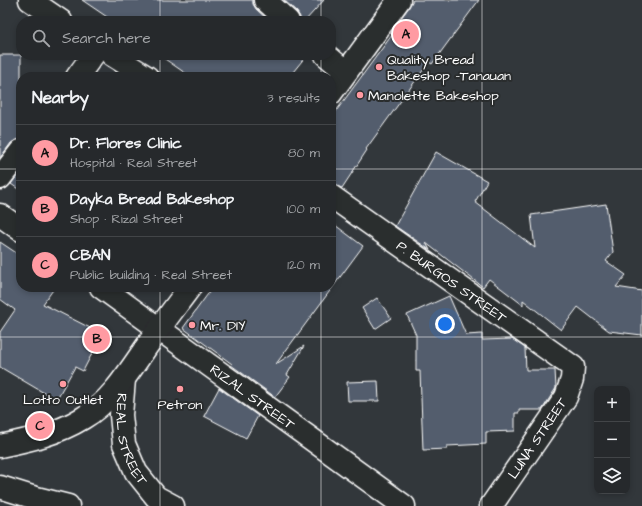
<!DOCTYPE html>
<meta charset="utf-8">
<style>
:root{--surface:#26292c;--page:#323538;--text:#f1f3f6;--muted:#a4a6a9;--line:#424548;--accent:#ff9aa2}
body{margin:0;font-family:"Architects Daughter",sans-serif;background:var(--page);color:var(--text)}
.controls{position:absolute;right:12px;bottom:12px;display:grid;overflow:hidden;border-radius:8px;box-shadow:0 2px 6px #0003}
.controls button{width:36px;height:36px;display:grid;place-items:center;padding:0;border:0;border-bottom:1px solid var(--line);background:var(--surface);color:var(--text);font:20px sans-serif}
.you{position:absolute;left:445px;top:324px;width:14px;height:14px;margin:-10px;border:3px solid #fff;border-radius:50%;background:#1a73e8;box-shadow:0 0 0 6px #1a73e833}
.badge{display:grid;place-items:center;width:26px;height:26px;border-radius:50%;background:var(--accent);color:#111;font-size:13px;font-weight:700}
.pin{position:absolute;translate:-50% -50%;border:2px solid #fff;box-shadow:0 1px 4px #0006}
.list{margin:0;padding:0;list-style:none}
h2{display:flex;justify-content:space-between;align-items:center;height:52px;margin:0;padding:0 16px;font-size:17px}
h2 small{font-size:13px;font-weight:400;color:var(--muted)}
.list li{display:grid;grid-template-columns:26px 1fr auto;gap:12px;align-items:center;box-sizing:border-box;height:56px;padding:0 16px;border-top:1px solid var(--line)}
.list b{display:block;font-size:15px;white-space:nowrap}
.list p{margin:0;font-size:13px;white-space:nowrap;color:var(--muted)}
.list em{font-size:13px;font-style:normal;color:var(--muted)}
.icon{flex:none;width:22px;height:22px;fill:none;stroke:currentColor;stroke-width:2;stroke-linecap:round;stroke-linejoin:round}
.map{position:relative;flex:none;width:642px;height:506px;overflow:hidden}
.search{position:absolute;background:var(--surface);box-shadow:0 2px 6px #0003;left:16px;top:16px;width:320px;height:44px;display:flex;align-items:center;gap:10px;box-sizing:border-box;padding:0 14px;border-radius:16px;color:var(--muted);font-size:15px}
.panel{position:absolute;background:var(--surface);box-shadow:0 2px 6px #0003;left:16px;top:72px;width:320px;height:220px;border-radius:16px}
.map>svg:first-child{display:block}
.building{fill:#525d6d;stroke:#fff}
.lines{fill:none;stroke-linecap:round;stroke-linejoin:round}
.minor-casing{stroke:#fff;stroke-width:25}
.major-casing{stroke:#fff;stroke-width:25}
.highway-casing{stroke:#fff;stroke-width:25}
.minor{stroke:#2a2d2e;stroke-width:22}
.major{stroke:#2a2d2e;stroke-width:22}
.highway{stroke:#2a2d2e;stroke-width:22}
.grid{fill:none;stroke:#fff;stroke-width:1;stroke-opacity:0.55}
.poi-dot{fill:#ff9aa2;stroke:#2a2d2e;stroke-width:1.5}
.labels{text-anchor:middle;stroke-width:4;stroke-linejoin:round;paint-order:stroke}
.poi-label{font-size:14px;fill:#fff;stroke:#2a2d2e;text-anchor:start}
.street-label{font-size:14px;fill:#fff;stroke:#2a2d2e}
</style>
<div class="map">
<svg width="642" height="506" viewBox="0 0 642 506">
<rect width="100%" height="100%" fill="#32373b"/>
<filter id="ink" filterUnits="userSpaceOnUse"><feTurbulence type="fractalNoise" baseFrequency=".025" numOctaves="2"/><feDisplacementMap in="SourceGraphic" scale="8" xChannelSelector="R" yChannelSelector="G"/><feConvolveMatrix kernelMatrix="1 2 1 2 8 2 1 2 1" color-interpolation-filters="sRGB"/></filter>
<g filter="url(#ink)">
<path class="building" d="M82 0H253V4L256 9 269 21H113Z
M284 0H324L305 21H300V17L297 12Z
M413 0H479L432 64 429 62 366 149 367 150 342 188 331 184V118L392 35 390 33 409 7Z
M0 55H21V139L16 140 11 143 0 158Z
M159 55H305L306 56 289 77H191Z
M436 152 487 181 475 202 535 248 531 215 606 204 613 252 606 261 626 275 616 287 642 291V335L609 331 578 307 561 330 523 300V305L489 279 483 287 426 243 430 250 395 226Z
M21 171V191L11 184Z
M331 222 363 246 276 364 304 346 287 375 290 377 275 397 231 365 232 364 183 328 213 287H331Z
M0 242 21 256V287H55L43 304 102 334 83 371 75 367 56 400 0 367V332L15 310 0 299Z
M449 296 466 335 482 334V340L512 339 525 348 526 370H555L556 388 542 410H519V413H515V431L486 432V444L447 446V449L423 450 420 371H416V335L407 315Z
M377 298 391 318 375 329 362 308Z
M378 381 379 401H348L347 382Z
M219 388 258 416 246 438 204 416Z"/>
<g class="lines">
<g class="minor-casing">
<g id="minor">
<path d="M30 0 61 21"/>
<path d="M265 0 288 21"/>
<path d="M112 55 147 77"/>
<path d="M326 55 346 72"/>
<path d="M77 77 93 55"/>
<path d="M0 178 21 151"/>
<path id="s1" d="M331 196 573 367 572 379 566 397 491 506"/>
<path d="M0 215 21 230"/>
<path id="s2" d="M101 287 404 506"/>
</g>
</g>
<g class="major-casing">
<g id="major">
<path d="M331 93 399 0"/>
<path id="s3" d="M124 379 121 415 124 444 136 472 156 497 173 506"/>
<path d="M0 446C29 440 57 434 83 418 112 401 130 370 149 343 162 324 176 306 190 287"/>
</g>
</g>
<g class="highway-casing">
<path id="highway" d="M0 487 32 497 68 506"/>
</g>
<use href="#minor" class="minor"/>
<use href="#major" class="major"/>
<use href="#highway" class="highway"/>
</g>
</g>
<path class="grid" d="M160 0V21M321 0V21M482 0V506M160 55V77M321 55V77M0 169H21M331 169H642M160 287V506M321 287V506M0 337H642"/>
<g class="poi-dot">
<circle cx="379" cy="67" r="4"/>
<circle cx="360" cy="95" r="4"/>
<circle cx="192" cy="325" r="4"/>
<circle cx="63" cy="384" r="4"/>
<circle cx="180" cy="389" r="4"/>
</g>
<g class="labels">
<g class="poi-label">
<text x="387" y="64">Quality Bread<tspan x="387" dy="16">Bakeshop -Tanauan</tspan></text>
<text x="368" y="100">Manolette Bakeshop</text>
<text x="200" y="330">Mr. DIY</text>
<text x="63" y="404" text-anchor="middle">Lotto Outlet</text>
<text x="180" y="409" text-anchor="middle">Petron</text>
</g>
<g class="street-label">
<text dy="5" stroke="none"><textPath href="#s1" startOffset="148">P. BURGOS STREET</textPath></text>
<text dy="5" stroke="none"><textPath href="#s2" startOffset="187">RIZAL STREET</textPath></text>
<text dy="5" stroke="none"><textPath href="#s3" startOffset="62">REAL STREET</textPath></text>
<text transform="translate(537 438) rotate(-56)" y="5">LUNA STREET</text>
</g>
</g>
</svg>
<div class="controls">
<button>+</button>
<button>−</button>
<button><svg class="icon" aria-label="layers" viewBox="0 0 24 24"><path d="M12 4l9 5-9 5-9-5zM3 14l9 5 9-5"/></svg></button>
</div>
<div class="you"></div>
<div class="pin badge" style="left:406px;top:34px">A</div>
<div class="pin badge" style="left:97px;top:339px">B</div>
<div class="pin badge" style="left:40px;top:426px">C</div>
<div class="search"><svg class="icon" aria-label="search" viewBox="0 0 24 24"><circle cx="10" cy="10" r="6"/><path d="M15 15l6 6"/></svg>Search here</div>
<section class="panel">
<h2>Nearby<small>3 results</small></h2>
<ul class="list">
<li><span class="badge">A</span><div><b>Dr. Flores Clinic</b><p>Hospital · Real Street</p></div><em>80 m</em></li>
<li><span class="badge">B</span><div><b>Dayka Bread Bakeshop</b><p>Shop · Rizal Street</p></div><em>100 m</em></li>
<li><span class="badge">C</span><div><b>CBAN</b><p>Public building · Real Street</p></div><em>120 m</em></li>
</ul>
</section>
</div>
